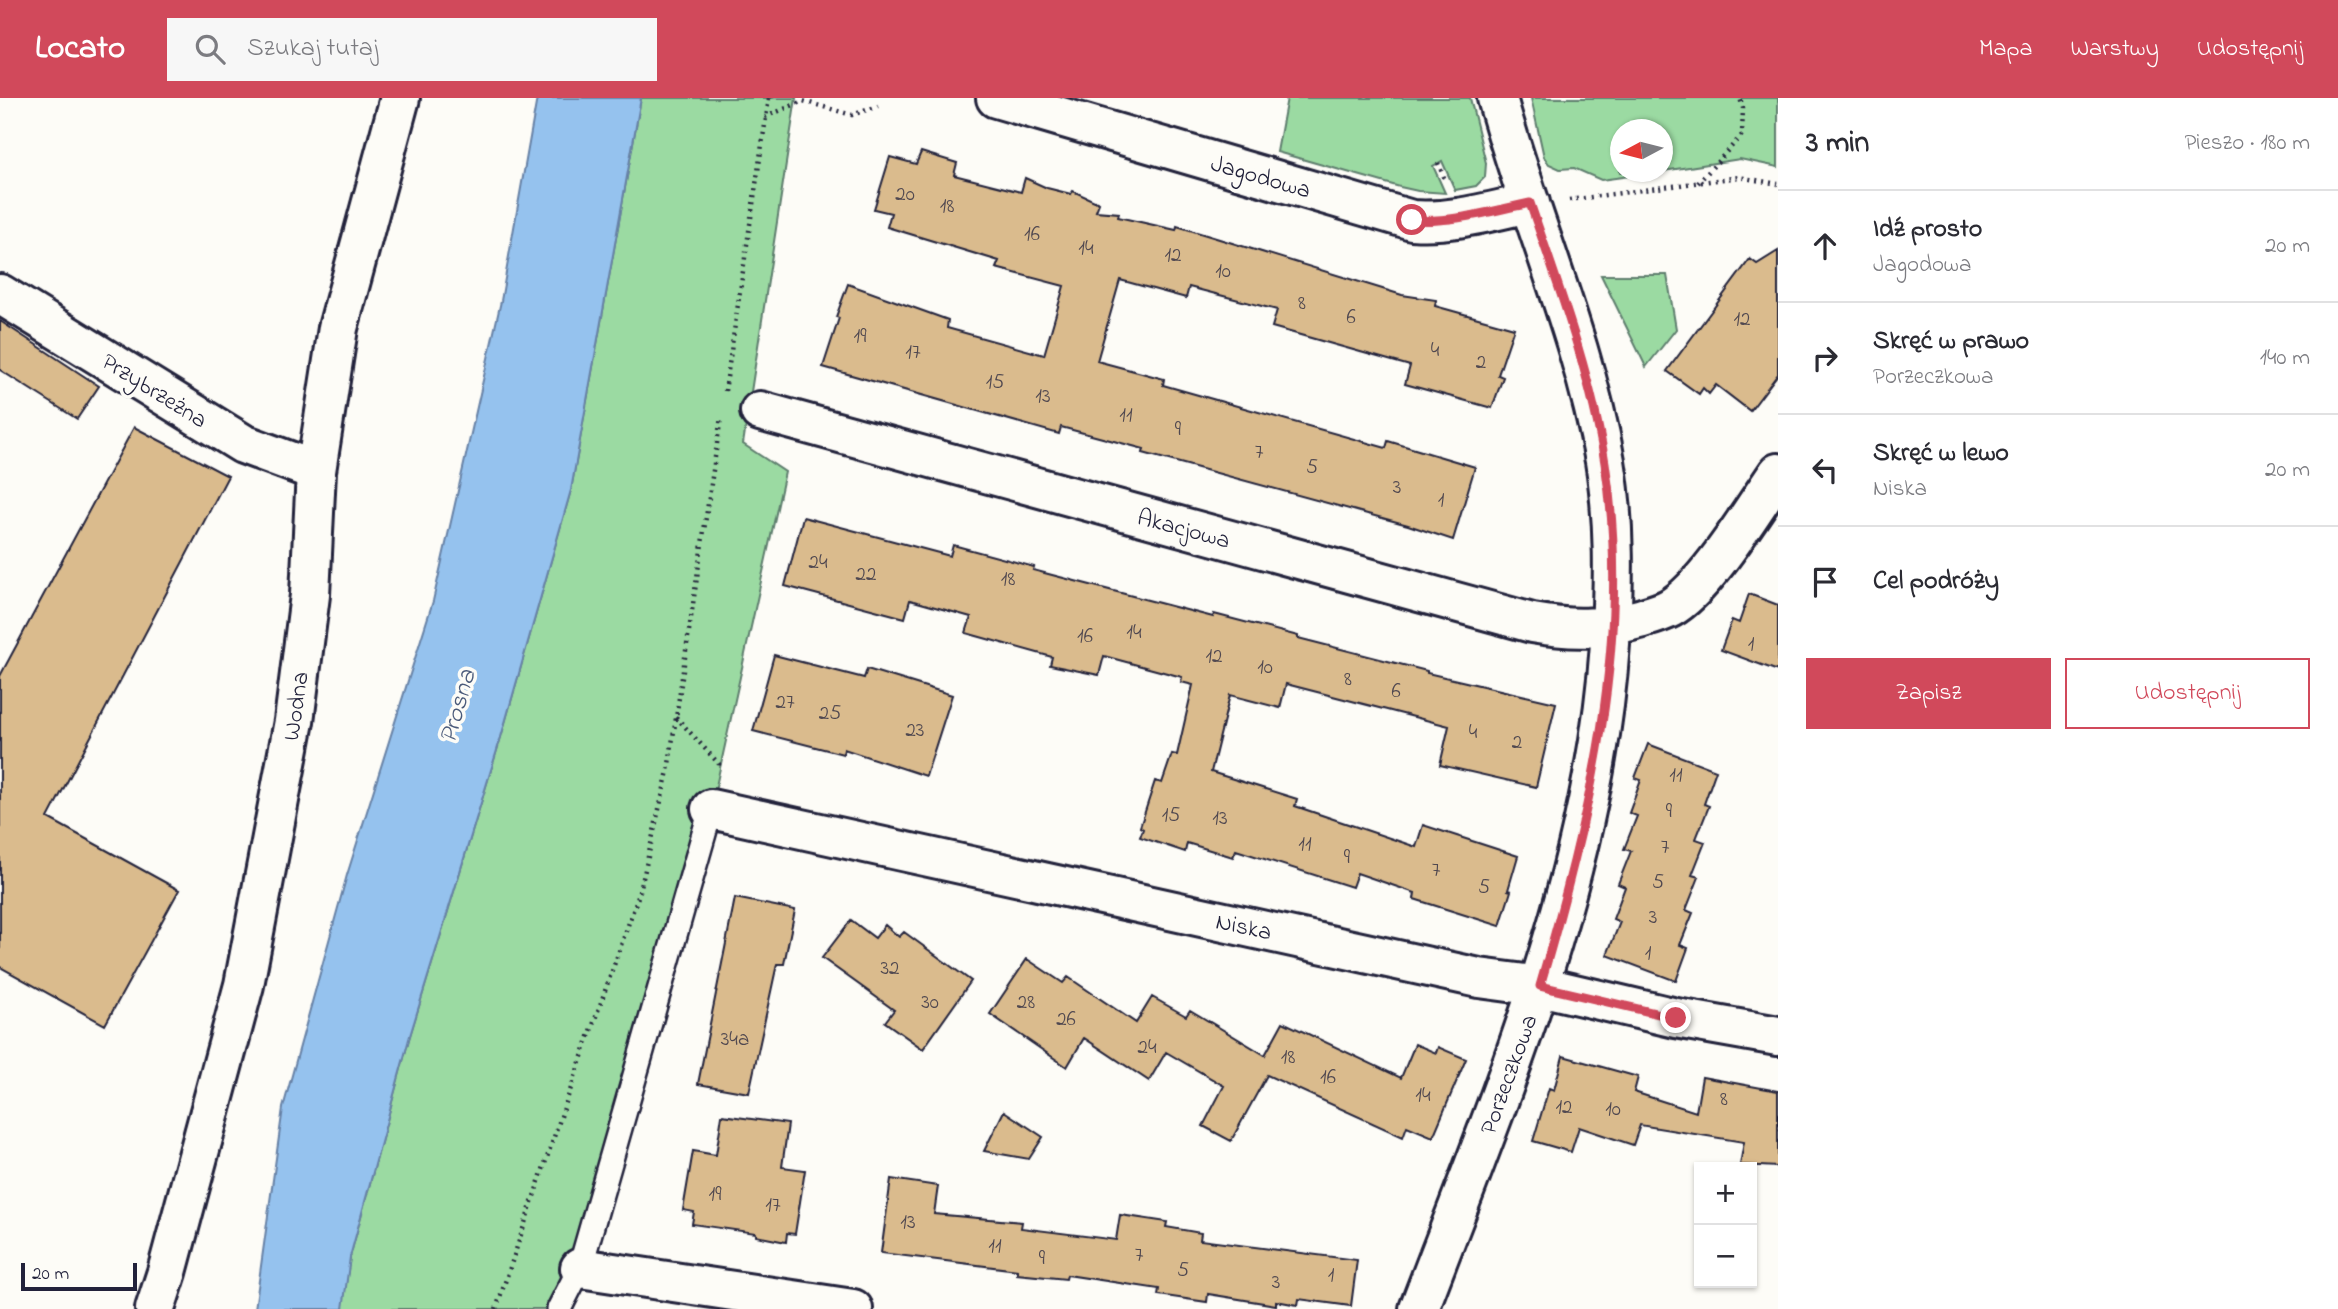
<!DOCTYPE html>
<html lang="pl">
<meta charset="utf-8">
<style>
:root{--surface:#fff;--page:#f7f7f7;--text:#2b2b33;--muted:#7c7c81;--line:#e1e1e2;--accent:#d1495b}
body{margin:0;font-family:"Indie Flower",sans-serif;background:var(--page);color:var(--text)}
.controls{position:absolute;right:21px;bottom:21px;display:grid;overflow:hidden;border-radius:0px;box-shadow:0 2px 5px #0004}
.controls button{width:63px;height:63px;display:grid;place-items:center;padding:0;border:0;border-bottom:2px solid var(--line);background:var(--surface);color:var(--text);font:35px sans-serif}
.compass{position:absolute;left:1610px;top:21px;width:63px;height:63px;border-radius:50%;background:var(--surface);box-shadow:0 2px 5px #0004;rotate:263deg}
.scale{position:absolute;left:21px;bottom:18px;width:116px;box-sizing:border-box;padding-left:7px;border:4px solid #22223b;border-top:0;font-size:19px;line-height:24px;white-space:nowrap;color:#22223b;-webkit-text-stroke:5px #fdfcf7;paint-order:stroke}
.stop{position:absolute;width:21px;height:21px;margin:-16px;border:5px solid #d1495b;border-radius:50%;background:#fff}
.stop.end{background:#d1495b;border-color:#fff;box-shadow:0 2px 7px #0008}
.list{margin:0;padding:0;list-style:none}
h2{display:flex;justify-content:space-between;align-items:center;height:91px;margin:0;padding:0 28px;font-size:30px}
h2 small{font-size:23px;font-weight:400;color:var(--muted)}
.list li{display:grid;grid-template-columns:46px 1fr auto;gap:21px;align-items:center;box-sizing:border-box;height:112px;padding:0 28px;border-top:2px solid var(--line)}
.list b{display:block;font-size:26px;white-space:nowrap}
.list p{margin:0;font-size:23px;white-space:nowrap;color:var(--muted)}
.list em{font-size:23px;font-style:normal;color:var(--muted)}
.actions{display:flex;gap:14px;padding:21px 28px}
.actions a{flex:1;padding:16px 0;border:2px solid var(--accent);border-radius:0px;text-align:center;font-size:24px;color:var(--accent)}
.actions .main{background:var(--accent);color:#fff}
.icon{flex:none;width:38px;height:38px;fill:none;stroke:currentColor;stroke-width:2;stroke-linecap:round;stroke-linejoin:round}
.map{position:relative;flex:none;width:1778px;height:1211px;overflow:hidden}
header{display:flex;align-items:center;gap:42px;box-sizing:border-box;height:98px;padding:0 35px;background:var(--accent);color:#fff}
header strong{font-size:33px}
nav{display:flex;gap:38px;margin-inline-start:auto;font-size:24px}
.search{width:490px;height:63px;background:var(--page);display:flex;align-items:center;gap:18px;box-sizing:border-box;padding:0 24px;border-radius:0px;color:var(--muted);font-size:26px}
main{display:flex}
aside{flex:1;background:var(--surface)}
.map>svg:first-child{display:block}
.green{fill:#9bdaa2;stroke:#5e7e6e;stroke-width:2}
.water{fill:#95c2ee;stroke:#6782a6;stroke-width:2}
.building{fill:#dabb8d;stroke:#22223b;stroke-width:2}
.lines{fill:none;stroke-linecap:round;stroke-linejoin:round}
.service-casing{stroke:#22223b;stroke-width:28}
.minor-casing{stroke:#22223b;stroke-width:44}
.path{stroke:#22223b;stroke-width:4.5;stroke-dasharray:2 5;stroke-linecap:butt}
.service{stroke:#fdfcf7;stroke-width:23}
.minor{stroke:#fdfcf7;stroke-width:38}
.route{stroke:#d1495b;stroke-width:9}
.labels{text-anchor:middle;stroke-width:7;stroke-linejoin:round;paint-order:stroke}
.number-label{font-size:21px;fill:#504850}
.street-label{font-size:24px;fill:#22223b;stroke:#fdfcf7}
.water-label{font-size:26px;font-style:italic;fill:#4a5a7a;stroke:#fdfcf7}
</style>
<header>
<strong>Locato</strong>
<div class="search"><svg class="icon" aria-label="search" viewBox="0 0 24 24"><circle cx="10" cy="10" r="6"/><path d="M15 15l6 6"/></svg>Szukaj tutaj</div>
<nav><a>Mapa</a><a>Warstwy</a><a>Udostępnij</a></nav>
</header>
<main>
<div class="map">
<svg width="1778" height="1211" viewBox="0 0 1778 1211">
<rect width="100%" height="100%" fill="#fdfcf7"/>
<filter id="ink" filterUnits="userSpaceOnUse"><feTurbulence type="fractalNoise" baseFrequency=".0143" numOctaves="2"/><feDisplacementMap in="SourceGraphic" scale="14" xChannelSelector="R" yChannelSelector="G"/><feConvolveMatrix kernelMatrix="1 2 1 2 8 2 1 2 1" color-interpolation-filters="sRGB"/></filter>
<g filter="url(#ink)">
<path class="green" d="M641 0H796L743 346 785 374 711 711 558 1211H342L350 1159 409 941 501 639 571 392Z
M1287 0H1470L1486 65 1485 79 1476 88 1455 92 1442 63 1433 68 1445 95 1418 93 1400 89 1277 54Z
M1531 0H1778V69L1740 61 1663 73 1662 32H1620V74H1659L1601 82 1574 70 1560 71 1549 66 1544 59Z
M1601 177H1667L1676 231 1646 269Z"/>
<path class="water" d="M537 0H641L571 392 501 639 409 941 350 1159 343 1211H255L283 1010 347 777 433 503 501 203Z"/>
<path class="building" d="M921 54 957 65 954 77 1021 94 1025 80 1047 90 1071 96 1073 93 1099 105 1096 113 1119 115 1118 119 1176 132 1177 128 1402 197 1436 202 1435 208 1514 230 1498 277 1503 279 1492 310 1405 286 1410 268 1272 229 1277 212 1189 189 1186 200 1120 182 1097 263 1164 281 1163 287 1223 304 1386 350 1388 343 1475 369 1453 442 1408 427 1143 355 1144 351 1061 329 1059 336 823 269 839 220 836 219 848 186 948 222 947 230 1044 257 1064 188 996 170 999 163 887 129 891 115 874 111 890 59 916 66Z
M1778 153V276L1750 313 1716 287 1709 296 1703 290 1699 296 1667 273 1750 161 1757 166Z
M0 223 99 288 77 321 0 272Z
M134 329 228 378 48 720 179 792 105 927 0 869V578Z
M803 419 950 458 953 447 1034 469 1033 472 1213 519 1214 516 1298 538V540L1427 573V575L1556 605 1536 689 1440 667 1449 628 1286 586 1280 610 1230 597 1211 674 1297 701 1295 708 1416 749 1423 727 1518 758 1508 792 1511 793 1500 828 1414 801 1415 795 1357 775 1352 789 1236 752 1233 759 1187 745 1185 754 1140 739 1143 731 1140 729 1155 683 1162 685 1172 656 1177 657 1193 587 1181 584 1182 579 1104 558 1099 577 1050 567 1052 559 966 535 971 519 910 502 905 520 785 488Z
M1749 496 1778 507V573L1721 552 1732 522 1739 525Z
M774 557 864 580 867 571 952 597 926 678 844 651 843 656 753 633Z
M1648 646 1716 672 1704 706 1709 708 1696 741 1705 744 1692 777 1699 779 1686 812 1693 815 1680 847 1688 850 1676 883 1607 857 1620 824 1613 821 1625 789 1618 786 1631 753 1624 751 1637 718 1629 715 1641 682 1635 680Z
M735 800 795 812 784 866H777L749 995 698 986Z
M851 822 875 840 885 827 899 839 904 834 971 883 923 951 885 924 894 912 822 860Z
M1027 861 1063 885 1068 879 1136 925 1152 899 1186 918 1190 912 1265 957 1283 924 1401 980 1415 946 1436 955 1438 949 1466 961 1433 1039 1407 1028 1403 1039 1267 977 1231 1043 1203 1028 1224 988 1166 954 1149 983 1084 940 1067 969 990 916Z
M1563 958 1638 979 1634 994 1696 1014 1702 979 1778 993V1069L1740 1067 1744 1044 1640 1027 1633 1047 1579 1029 1571 1054 1533 1043 1549 990 1554 992Z
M1004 1013 1043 1039 1029 1061 984 1053Z
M722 1017 788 1026 782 1069 805 1072 795 1136 787 1135 786 1144 756 1138V1135L692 1126 694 1114 683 1112 693 1053 716 1057Z
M891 1081 938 1088 934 1116 1022 1124 1021 1130 1116 1142 1120 1117 1167 1124 1166 1129 1201 1135 1200 1142 1357 1162 1351 1208 1299 1201 1298 1207 1276 1203V1207L1208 1196 1207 1204 1158 1197 1159 1191 1067 1177 1066 1181 1017 1176V1172L881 1155Z"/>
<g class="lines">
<g class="service-casing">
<path id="service" d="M559 1211 580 1170 711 711"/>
</g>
<g class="minor-casing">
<path id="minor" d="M996 0 1412 122C1452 125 1491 113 1530 105
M0 196 243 346 316 373
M760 313 1532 525C1572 532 1600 532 1639 521 1649 518 1661 515 1670 510 1706 490 1753 411 1778 375
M711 711 1479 880 1540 888 1676 920 1778 938
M580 1170 853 1211
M155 1211 167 1174 244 887 294 623 310 497 316 373 338 230 400 0
M1419 1211C1501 995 1594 780 1610 546 1614 485 1615 424 1605 363 1583 238 1530 122 1497 0"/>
</g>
<path class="path" d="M765 19 803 3 852 17 878 8
M1438 65 1445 82
M1698 85 1742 37 1743 10 1740 0
M1569 102 1739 79 1778 86
M725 293 769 0
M676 619 719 666 718 672
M496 1211 558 1027 640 793 668 673 721 319"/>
<use href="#service" class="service"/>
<use href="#minor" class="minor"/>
</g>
</g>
<g class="lines" filter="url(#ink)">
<path class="route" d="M1412 122C1452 125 1491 113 1530 105 1559 190 1591 276 1605 365 1633 540 1589 722 1540 888L1676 920"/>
</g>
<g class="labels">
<g class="number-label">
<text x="905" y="102">20</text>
<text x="947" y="114">18</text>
<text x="1032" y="142">16</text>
<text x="1086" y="156">14</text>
<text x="1173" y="163">12</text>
<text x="1223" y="179">10</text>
<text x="1302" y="211">8</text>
<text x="1351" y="225">6</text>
<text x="1742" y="227">12</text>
<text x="860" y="244">19</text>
<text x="1435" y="258">4</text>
<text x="913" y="260">17</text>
<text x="1481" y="270">2</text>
<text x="995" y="290">15</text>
<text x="1043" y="304">13</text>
<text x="1126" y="323">11</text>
<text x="1178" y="337">9</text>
<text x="1259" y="360">7</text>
<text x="1312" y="375">5</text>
<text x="1397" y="395">3</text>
<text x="1441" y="408">1</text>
<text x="818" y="470">24</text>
<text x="866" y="482">22</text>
<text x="1008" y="487">18</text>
<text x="1134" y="540">14</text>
<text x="1085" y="544">16</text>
<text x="1751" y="552">1</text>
<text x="1214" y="564">12</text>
<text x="1265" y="575">10</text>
<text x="1348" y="587">8</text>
<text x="1396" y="599">6</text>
<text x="785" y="610">27</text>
<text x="830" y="621">25</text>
<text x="915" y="638">23</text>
<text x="1473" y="640">4</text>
<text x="1517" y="650">2</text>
<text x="1676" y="683">11</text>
<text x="1669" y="719">9</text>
<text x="1171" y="723">15</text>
<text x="1220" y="726">13</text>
<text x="1305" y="752">11</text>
<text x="1665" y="755">7</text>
<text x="1347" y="765">9</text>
<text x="1436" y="778">7</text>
<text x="1658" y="790">5</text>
<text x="1484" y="795">5</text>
<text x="1653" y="825">3</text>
<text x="1648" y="861">1</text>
<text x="890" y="876">32</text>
<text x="930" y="910">30</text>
<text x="1026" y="910">28</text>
<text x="1066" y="927">26</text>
<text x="735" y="947">34a</text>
<text x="1147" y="955">24</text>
<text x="1288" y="965">18</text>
<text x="1328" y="985">16</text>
<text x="1423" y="1003">14</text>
<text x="1724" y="1007">8</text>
<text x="1564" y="1015">12</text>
<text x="1613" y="1017">10</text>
<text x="715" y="1102">19</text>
<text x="773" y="1113">17</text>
<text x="908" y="1130">13</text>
<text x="995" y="1154">11</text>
<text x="1139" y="1163">7</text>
<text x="1042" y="1166">9</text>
<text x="1183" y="1178">5</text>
<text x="1331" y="1183">1</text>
<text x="1276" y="1190">3</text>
</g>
<g class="street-label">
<text transform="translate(1261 78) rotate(16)" y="8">Jagodowa</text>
<text transform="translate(155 292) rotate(32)" y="8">Przybrzeżna</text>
<text transform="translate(1184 430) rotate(15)" y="8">Akacjowa</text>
<text transform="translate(295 608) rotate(-82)" y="8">Wodna</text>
<text transform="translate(1244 828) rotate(12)" y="8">Niska</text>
<text transform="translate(1508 976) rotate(-70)" y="8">Porzeczkowa</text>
</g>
<g class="water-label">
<text transform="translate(456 608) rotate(-74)" y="9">Prosna</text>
</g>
</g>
</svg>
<div class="controls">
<button>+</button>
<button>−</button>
</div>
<svg class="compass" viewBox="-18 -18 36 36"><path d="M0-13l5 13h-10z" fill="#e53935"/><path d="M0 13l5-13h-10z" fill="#7c7c81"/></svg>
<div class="scale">20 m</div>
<div class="stop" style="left:1412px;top:122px"></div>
<div class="stop end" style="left:1676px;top:920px"></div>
</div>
<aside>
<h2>3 min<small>Pieszo · 180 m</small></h2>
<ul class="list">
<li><svg class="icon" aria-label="ahead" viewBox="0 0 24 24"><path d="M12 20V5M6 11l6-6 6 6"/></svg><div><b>Idź prosto</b><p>Jagodowa</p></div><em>20 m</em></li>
<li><svg class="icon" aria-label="right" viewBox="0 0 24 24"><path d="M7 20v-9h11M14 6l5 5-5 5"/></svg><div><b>Skręć w prawo</b><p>Porzeczkowa</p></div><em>140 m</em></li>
<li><svg class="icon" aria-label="left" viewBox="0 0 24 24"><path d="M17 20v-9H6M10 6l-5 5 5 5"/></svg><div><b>Skręć w lewo</b><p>Niska</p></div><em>20 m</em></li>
<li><svg class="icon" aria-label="arrive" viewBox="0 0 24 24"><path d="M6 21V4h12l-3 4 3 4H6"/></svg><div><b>Cel podróży</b></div></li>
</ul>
<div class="actions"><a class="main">Zapisz</a><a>Udostępnij</a></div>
</aside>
</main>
